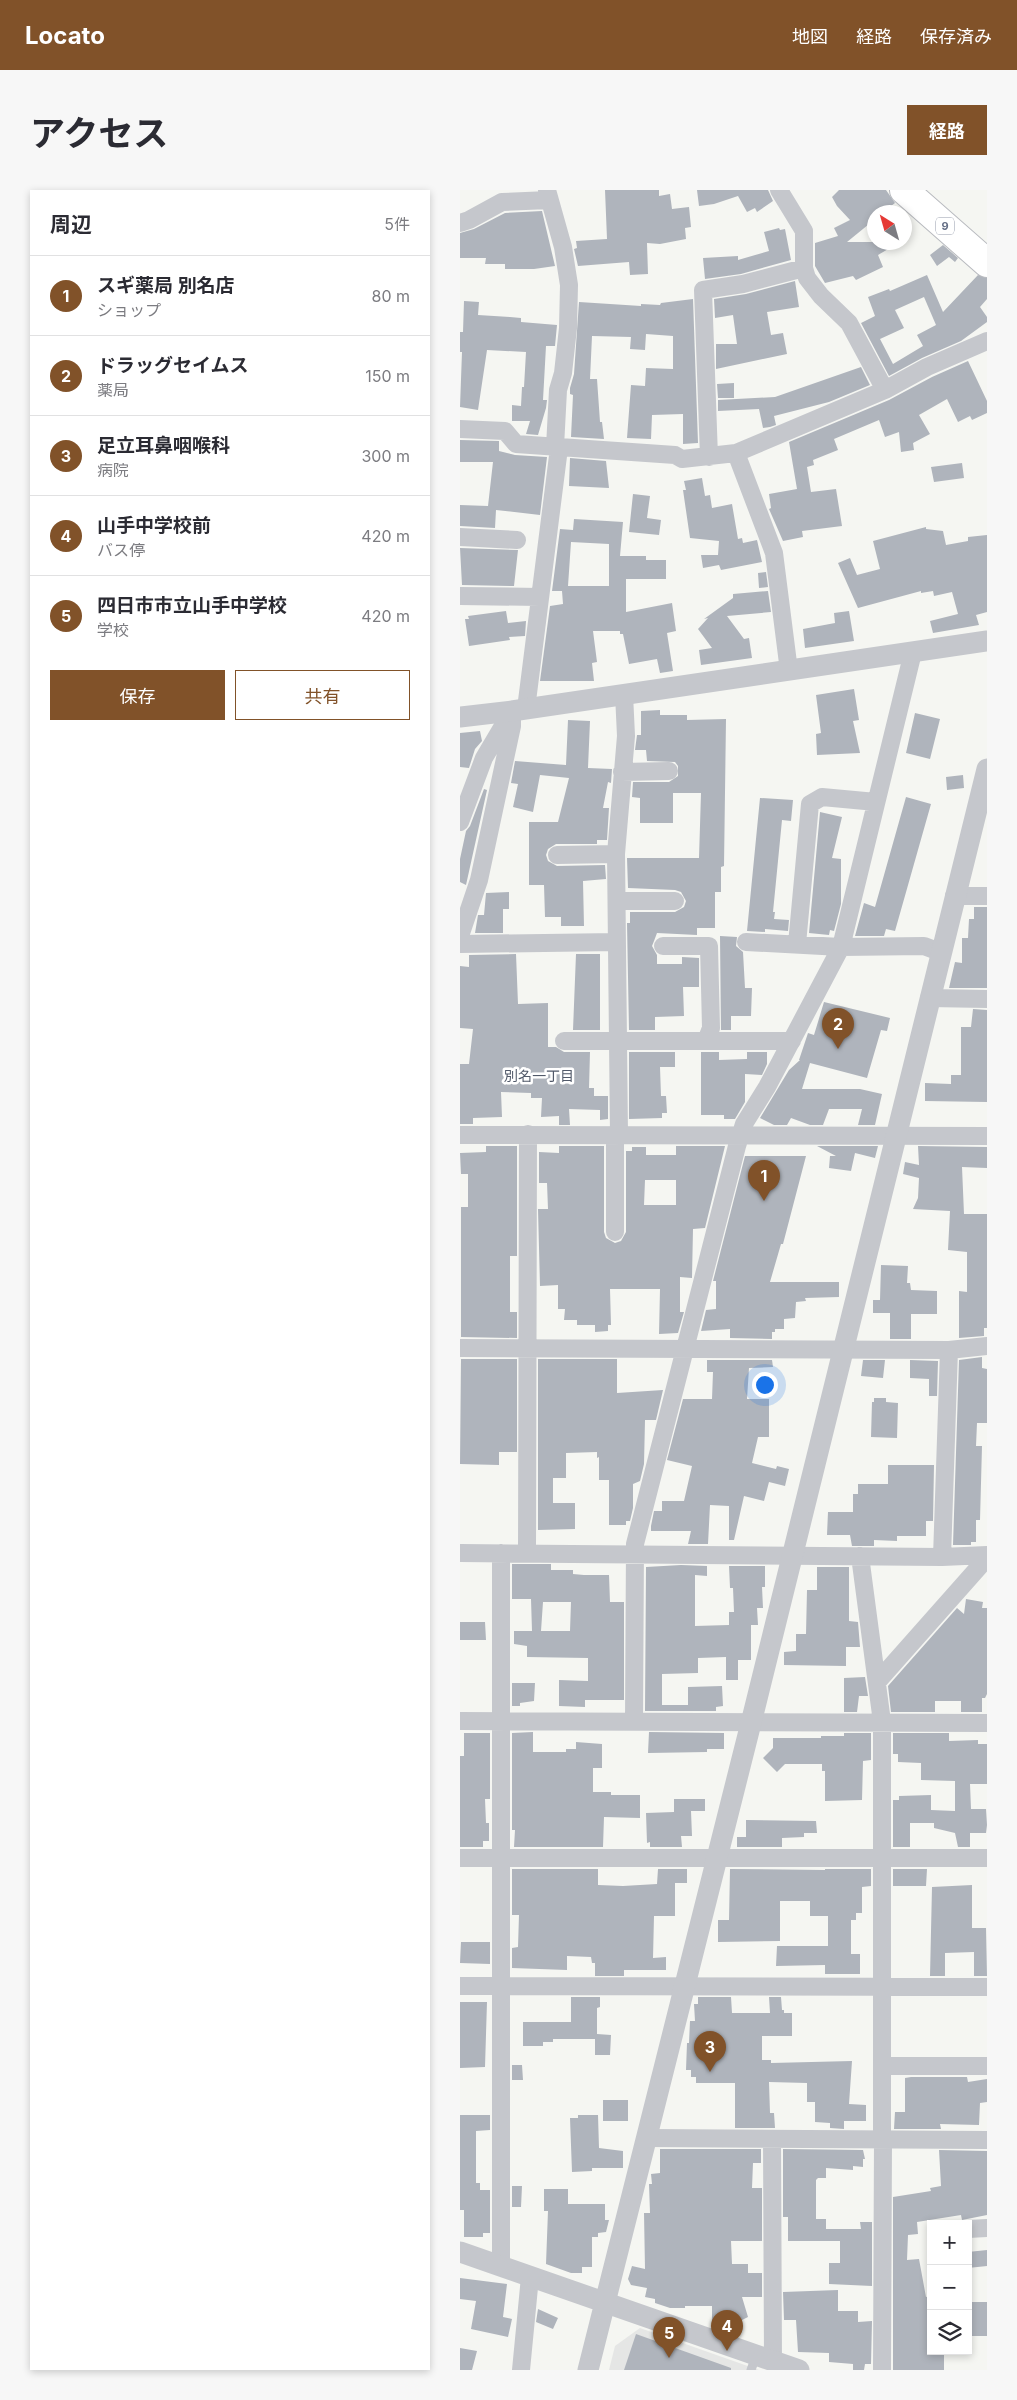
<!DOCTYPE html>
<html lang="ja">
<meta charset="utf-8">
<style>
:root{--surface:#fff;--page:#f7f7f7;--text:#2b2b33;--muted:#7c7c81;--line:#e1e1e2;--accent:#815229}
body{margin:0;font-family:Inter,"Noto Sans JP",sans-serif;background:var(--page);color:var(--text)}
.controls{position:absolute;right:15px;bottom:15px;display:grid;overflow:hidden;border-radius:0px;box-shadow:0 2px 8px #0003}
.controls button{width:45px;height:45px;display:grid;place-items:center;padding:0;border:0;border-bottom:1px solid var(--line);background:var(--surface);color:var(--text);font:25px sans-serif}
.compass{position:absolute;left:407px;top:15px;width:45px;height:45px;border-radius:50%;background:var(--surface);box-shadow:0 2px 8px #0003;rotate:323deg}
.you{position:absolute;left:304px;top:1194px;width:18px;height:18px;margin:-12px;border:4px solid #fff;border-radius:50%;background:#1a73e8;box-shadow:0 0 0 8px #1a73e833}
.badge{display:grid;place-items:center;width:32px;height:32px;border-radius:50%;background:var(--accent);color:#fff;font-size:16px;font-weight:700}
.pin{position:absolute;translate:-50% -41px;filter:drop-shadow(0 1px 2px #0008)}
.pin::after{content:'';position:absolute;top:26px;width:18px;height:15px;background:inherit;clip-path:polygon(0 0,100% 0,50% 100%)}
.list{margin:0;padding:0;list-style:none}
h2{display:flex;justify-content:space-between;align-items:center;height:65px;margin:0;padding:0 20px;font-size:21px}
h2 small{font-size:16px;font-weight:400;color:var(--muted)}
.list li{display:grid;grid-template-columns:32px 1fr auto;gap:15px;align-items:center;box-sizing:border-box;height:80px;padding:0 20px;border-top:1px solid var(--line)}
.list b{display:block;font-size:19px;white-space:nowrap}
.list p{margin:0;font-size:16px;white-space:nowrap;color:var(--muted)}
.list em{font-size:16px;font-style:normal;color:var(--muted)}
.actions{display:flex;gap:10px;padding:15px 20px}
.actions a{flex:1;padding:11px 0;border:1px solid var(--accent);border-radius:0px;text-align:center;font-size:18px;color:var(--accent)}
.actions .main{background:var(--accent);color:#fff}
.icon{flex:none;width:28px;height:28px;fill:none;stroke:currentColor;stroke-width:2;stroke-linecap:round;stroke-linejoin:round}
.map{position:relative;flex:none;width:527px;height:2180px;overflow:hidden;border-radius:0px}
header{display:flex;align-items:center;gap:30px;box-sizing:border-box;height:70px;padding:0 25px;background:var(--accent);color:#fff}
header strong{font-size:24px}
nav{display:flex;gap:28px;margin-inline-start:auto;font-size:18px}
.intro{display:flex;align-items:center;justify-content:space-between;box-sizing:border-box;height:120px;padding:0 30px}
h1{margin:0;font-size:35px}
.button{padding:12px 22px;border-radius:0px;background:var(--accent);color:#fff;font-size:18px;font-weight:700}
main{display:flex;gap:30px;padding:0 30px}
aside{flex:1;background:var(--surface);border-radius:0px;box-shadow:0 2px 8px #0003}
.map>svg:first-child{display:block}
.built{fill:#e5e6e5}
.building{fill:#afb4bc;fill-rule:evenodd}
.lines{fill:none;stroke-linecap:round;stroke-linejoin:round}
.primary-casing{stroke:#b8babf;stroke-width:30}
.service{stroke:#c5c7cc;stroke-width:9}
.minor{stroke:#c5c7cc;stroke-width:18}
.tertiary{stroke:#c5c7cc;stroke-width:21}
.primary{stroke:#fff;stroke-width:28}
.labels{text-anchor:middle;stroke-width:5;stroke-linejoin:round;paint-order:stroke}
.shield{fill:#fff;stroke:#9299a9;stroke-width:1}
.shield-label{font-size:11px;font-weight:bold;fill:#636d84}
.neighbourhood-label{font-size:14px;fill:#515969;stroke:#fff}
</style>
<header>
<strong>Locato</strong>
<nav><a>地図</a><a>経路</a><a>保存済み</a></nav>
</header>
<div class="intro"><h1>アクセス</h1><a class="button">経路</a></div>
<main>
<aside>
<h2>周辺<small>5件</small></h2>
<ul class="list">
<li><span class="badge">1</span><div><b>スギ薬局 別名店</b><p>ショップ</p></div><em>80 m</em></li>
<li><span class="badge">2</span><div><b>ドラッグセイムス</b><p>薬局</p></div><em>150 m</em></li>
<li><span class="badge">3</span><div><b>足立耳鼻咽喉科</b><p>病院</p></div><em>300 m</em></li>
<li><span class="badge">4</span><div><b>山手中学校前</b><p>バス停</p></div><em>420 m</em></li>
<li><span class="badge">5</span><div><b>四日市市立山手中学校</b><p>学校</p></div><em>420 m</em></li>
</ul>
<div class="actions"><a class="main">保存</a><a>共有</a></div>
</aside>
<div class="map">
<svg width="527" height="2180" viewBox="0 0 527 2180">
<rect width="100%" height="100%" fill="#f5f6f2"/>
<path class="built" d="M180 2138 299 2180H149L155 2156Z"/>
<path class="building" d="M145 0H199V6L210 4 212 19 229 17 231 37 225 38 226 49 200 54 187 53 188 84 170 85 169 72 118 76 114 59 117 58 116 51 147 49Z
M237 0H308L313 11 297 22 295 18 287 22 278 6 254 14 239 16Z
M379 0H426L435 13 423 22H414V30L387 52H440L418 65 423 77 396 90 393 86 365 93 355 76V53L378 46 374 38 390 30 377 16 372 7Z
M82 21 95 76 74 79H45V74H25L26 68H0V43L14 39 45 23Z
M319 38 320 40 325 39 331 70 281 84 245 89 243 68 278 66V70L309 61 304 42Z
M483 55 498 68 495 72 489 67 477 76 470 65Z
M467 85 483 122 518 85 527 88V109L520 117 527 127V132L501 151 462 168 429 186 401 133 415 126 408 107 429 99 430 101ZM464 107 476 135 457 145 463 156 433 174 420 149 444 138 435 120Z
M335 91 339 117 307 122 311 145 323 143 327 164 256 179V154H277L273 125 255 128 254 109 286 104Z
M233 109 238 253 223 254V224L192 225 191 249 167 248 171 195 185 196 186 178 213 179V146L186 144 185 160 170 159 171 147 132 146 130 189H137L140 232H142L144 249 111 247 113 205 110 204V198L114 184 119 112 181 116V114L200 115 201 113Z
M4 111 19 112 18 125 50 127 61 128V132L97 135 95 156H86L83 210H87L86 218 78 245 66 244 70 231H52V215L61 216 62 197H64L66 162 27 160 18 220 0 217 2 162H0V142H3Z
M508 171 527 211V223L512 230 510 226 498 232 487 209 459 225 470 244 453 253 454 260 441 262 439 242 425 247 419 230 374 249 378 260 353 270 354 275 347 277 351 302 376 299 382 336 342 341 343 347 323 351 309 319 311 318 309 304 337 299 329 252 429 210 472 187Z
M401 177 410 195 369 212 314 226 316 235 310 237 303 238 299 219 258 221V210L315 207Z
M274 193V208H258L257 194Z
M0 250 39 251V261L55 265 87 267 80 325 36 320 35 338 0 336V315L28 316 33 272H0Z
M110 268 146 271 149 298 109 296Z
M502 273 504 288 474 292 471 277Z
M242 288 245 306 250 305 252 318 272 314 278 349 282 348 283 353 297 350 302 372 261 380 259 375 243 378 241 365H258L259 351 230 348 223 300H226L224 291Z
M173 304 190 306 187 328 201 330 199 345 169 342Z
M114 329 163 332 160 366H186V370H206V389H166V422L212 413 216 441 207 443 213 481 200 483 197 469 169 474 163 444H160V441H133L137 472 132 473 134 491H80L90 416 103 414 102 401H92L100 339 113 340ZM111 352 149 354V396H108Z
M466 337V339L483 341 486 355 508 351V347L527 345V422L516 425 519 435 473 443 470 431 498 424 492 402 474 406 473 401 461 403V401L398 418 378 373 390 368 397 385 420 379 413 351Z
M0 358 58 360 54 396 2 395Z
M306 382 308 397 299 398 298 383Z
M308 401 311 422 267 426 284 449 289 448 292 468 241 475 239 460 252 458 238 439 248 428 244 429 273 408V404Z
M46 421 48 433 66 431 65 446 49 447 50 450 9 456 5 429H9L8 426Z
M389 421 394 451 345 458 343 439 375 433 374 423Z
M394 499 399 530 393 531 400 563 357 565 356 544 361 543 356 505Z
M200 520V525H227V530L266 529 264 676 261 677V702H255V738H237V745L197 743 194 751 192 756 197 765V774H222V767L239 768V797H223L224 826 195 827V840H169L167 733H170V722H215L224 717 226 711 221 702 215 700 168 698 167 668H239L241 603H213V633H180V608L172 607 173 592H209L218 586V576L215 572 187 571 186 560H175L177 545H181V521Z
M455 523 480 529 470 569 446 563Z
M108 530 130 531 128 578 152 579 151 593 148 592 143 618H149L147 650H137V654H96L88 659 86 665 88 671 97 676 145 675 146 689 123 691 124 736H101V727H85L84 695H69V632H98L109 588 80 585 73 622 53 617 58 594 51 593 55 571 106 575Z
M20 541 22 551 15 559 9 578 0 577V543Z
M503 585 504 598 487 600 486 587Z
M24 599 27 600 6 695 0 692V669L6 641 10 636Z
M446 607 471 614 435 741 426 739 424 746H395L404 713 415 717Z
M300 608 333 610 331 631 322 630 313 722H315L314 729 329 730 328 741 305 739V742L287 741Z
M360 622 382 627 372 668 381 669V714L374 741 370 740 369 745 349 743Z
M49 702V719H43V743H15L18 725H24L26 703Z
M514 717H527V798H489L495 772 502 773V748H508L509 729H514Z
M260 746 277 747 276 756 283 762 285 798H292L291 826H271V840H261Z
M56 764 58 814 88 813V857H96L104 862H130L129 898H134V906H148V929L140 930V920L109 919 110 935H99V926L81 927 82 908H71V903L41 902 42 927 13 928V934H0V874H9L13 839 0 838V776L9 777V765Z
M116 764H140V840H113Z
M364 812 430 828 427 841 421 840 407 888 350 873 342 899H400L422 904 415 935H398L402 919H369L363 935H350L331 928 327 935H314L300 928 329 880 340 870H339L348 843 354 845Z
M513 819 527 820V912L465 911V893L491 894V885H501V837H511Z
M169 862H215V877H200L201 906H206L207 923H202V928L169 929Z
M241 862H259V870L287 869V862H307V874L302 885 285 884V912L275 929H264V925H241Z
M26 956H57V1066H50V1122H57V1148L1 1147V1017H8V984H1L0 963 26 962Z
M99 956H144V1042L146 1048 155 1053 161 1051 166 1042V961H172V957H186V965H216V956H265L245 1038 233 1039 232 1088 220 1087V1122H224L218 1143 199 1144 200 1099H150L151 1135H148V1141L135 1142V1135H117V1130H104L105 1119H98V1095L80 1096 78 1019H88L87 993H79V962L99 963ZM185 990H216V1015H184Z
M357 956H418L415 968 395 963 391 981 369 978 370 966H376Z
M458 956 527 957V978L502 977 504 1024H527V1138H524V1146L499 1148V1101L507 1102V1062L488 1060 490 1021 453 1019 458 1008 459 988 443 984 445 972 459 975Z
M285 966H346L323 1054H321L310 1092H379V1107L345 1108 346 1111 336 1112 335 1128 324 1129V1139H315V1142H312V1149L270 1148V1139L241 1141 246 1120 256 1119V1091H253Z
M421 1075 448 1076 447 1093H450L451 1100 477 1101V1124H451V1149H430V1123H413V1110H420Z
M522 1167V1178L527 1179V1233H517L516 1256H522L520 1330H516V1352H511V1355H493L499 1170Z
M1 1169H57V1262H39V1275L0 1274Z
M78 1169H157V1203L203 1200 196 1230H185L184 1274 180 1291 173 1294V1318L170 1331H166V1335H149V1290H139V1267L137 1268V1262L106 1263V1288H93V1313H115V1339L78 1340Z
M247 1170H312L313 1177 289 1178 287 1209H309V1247H298L292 1273 316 1279 317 1276 329 1279 325 1296 309 1292 304 1311 284 1306 274 1350H269V1316L250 1315 248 1354H228L231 1341H191V1336L194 1321H202V1311H224L232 1276 207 1270 223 1209H252L253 1182H247Z
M403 1170H425L423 1188 401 1186Z
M450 1170 478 1171 477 1206H469V1189L450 1188Z
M414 1208H426V1212L438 1213 437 1248 411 1247 412 1212H414Z
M428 1275H474L473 1331H466V1346H437V1351L414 1350V1356H392L390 1345H367L368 1322H393V1304H398V1294H428Z
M52 1374H91V1380H113V1384L124 1385H149L150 1412H164V1510H125V1517L99 1516V1490L128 1491V1468L67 1467V1456L54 1454V1441H72L71 1409H52ZM83 1412H111L110 1441H81Z
M221 1375 247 1376V1386L235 1385V1436L269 1435V1422H274L273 1398H270L269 1376H305V1397H302L303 1418H297L298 1435H291V1470H278V1490H266V1467L238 1468V1483L202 1484V1515H228V1497L262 1496 263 1516 256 1517V1521H185L186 1377Z
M357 1377H389V1431L398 1432 400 1457H386V1476L324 1475V1462L336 1461V1444H346L347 1400H357Z
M506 1409 523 1412 522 1418H527V1504L525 1508H522V1522H501V1511H475V1522H431L428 1496 497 1418 504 1424Z
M0 1432H25L26 1450H0Z
M405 1487 408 1506H399L397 1522H384V1488Z
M52 1493H75L74 1511 60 1513V1516H52Z
M73 1542V1562H106V1559H116V1552L142 1554V1578H133V1602H151V1605H180V1628L144 1627 143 1657H54L55 1640H52V1543Z
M189 1542 264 1543V1559H247V1562L188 1563Z
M4 1543H30V1609H25L26 1633H29V1651H23V1657H0V1566H4Z
M384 1543H411V1570L403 1571 402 1610 365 1611V1581H362V1574H325L317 1582 303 1568 313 1558V1548H361V1546H384Z
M433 1543H489V1551L518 1550V1554H527V1594H510L511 1619H526L527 1635 526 1643H510V1657H498L495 1643 474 1638V1633H450V1657H433V1610H439V1606L471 1605V1620L495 1621V1591L461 1590V1573L438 1572V1564H433Z
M214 1609H245V1621H231L232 1646H221L222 1657H190V1652L187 1653 186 1623 214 1622Z
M286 1630 356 1631 357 1643H344V1647L322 1648V1657H277V1647H286Z
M52 1679H138V1695L163 1696 197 1694 198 1679H227V1693H215V1726H194L193 1768 206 1767V1780H164V1786H135V1773H132L131 1767 107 1766V1780L52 1778V1758L58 1757 59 1725H52Z
M270 1679 365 1680V1679H411V1696L402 1697V1723H396V1730H391V1764H400V1784H365V1775L316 1776 317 1756H368V1726H350V1711H320V1751L258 1752V1730H269Z
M433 1679H467L466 1696H433Z
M512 1695V1738H526L527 1786H514V1762L485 1763V1786H470L472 1697Z
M1 1752H30V1774L0 1773Z
M111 1807H140V1817L137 1818V1844L151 1845 150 1865H135V1849H93V1852H83V1856H63V1832H111Z
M238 1807H271L272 1823H310L309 1807H321L322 1820H324V1823H332V1846H302V1870H311V1873L392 1871 389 1914 406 1915V1931H384V1939L370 1938V1933L355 1932V1912H347V1893L309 1892 310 1923H314L315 1938H275V1893H236V1887H231V1880H226L227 1853H229L230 1831H235L234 1814H238Z
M0 1812H27L25 1877 0 1878Z
M52 1875H62L63 1890H52Z
M451 1887H507L508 1892 527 1889V1912L520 1913 519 1935 480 1934 481 1939H434L435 1922H445V1888Z
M143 1910H168V1931H143Z
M0 1925H30V1940L16 1941V1993H20V2000H30V2043H23V2047H4V2020H0Z
M118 1925H138L139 1958 163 1961V1978H132V1981L112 1982 110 1928H118Z
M200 1959H301V1973H293L292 1998H302V2051H271L272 2074H288V2083H302V2107H282L288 2127 282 2130V2142L263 2138V2134H252V2116H225V2118H210L195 2113V2109L185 2107 187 2098 171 2095 168 2089 172 2076 185 2079 184 2023H190L189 1994H192L191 1984 200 1983Z
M323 1959 403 1960 405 1969H403V1977L393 1976V1980L366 1978V1988H358L356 1990V2029H366V2039H401L400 2032H412V2096L369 2094V2073H380V2051H328V2027H323Z
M479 1960 527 1961V2025L502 2030 501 2025 457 2032 458 2044 448 2045 447 2070 459 2069 466 2107 470 2106 471 2161H484V2180H433V2007L471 2001 470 1998 481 1996Z
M52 1996H62L61 2017H52Z
M84 1999H108V2014H145V2030H149L146 2042 138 2043V2047H132V2077H122V2083H111L86 2074 88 2021H84Z
M527 2060V2076L508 2078V2062Z
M0 2088 47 2094 43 2127 52 2129 48 2147 11 2139 16 2111 0 2109Z
M378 2100V2121H398V2132L412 2131 411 2174H405L404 2180H393V2174L369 2172V2163L338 2162 336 2130H324L323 2102Z
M508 2112H527V2146H508Z
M78 2119 98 2128 93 2139 76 2132Z
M176 2144 271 2178V2180H164Z
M0 2158 17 2161 12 2180H0Z"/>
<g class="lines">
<g class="primary-casing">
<path id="primary" d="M444 0 527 73"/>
</g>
<path class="service" d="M291 2180 296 2166"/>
<path class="minor" d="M87 0 103 57 109 95 108 138 103 183 98 200 95 257
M319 0 344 41V78L347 88 361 106 389 133 425 200
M0 33 9 30 42 12 89 10
M0 239 45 241 56 254 215 265 222 269 276 263 425 200 467 177 527 151
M276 263 314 363 329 481
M249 267 243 100 283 94 344 78
M0 347 57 350
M0 406 80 407
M66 519 99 258
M162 582 209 581
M0 632 24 568 50 524
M97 665 156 664
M494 706H527
M157 711H215
M0 746 19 690 52 536V521
M286 752 381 757 464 756 480 762
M0 754 157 752
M337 754 350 614 362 607 416 612
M203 756H249L251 838 246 851
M469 808 527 809
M104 851H332
M0 945 527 946
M155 945V1042
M159 945 156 664 166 546 164 504
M0 1158 489 1160 527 1156
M0 1363 482 1367 527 1365
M67 1363 68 944
M400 1366 422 1532V1950
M482 1367 489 1160
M418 1491 527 1368
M0 1531 527 1533
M174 1531 175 1354 277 956 284 934 307 897 381 757 453 462
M0 1668H527
M0 1796 527 1797
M422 1876H527
M187 1948 527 1950
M312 1949 313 2172
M508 2039 527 2038
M41 2077V1363
M61 2180 70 2087
M422 2180 423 1950"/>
<path class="tertiary" d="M0 527 52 521 527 451
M0 2062 339 2180
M128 2180 291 1533 527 579"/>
<use href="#primary" class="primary"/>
</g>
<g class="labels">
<rect class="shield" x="476" y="27.5" width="18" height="17" rx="4"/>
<g class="shield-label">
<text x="485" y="40">9</text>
</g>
<g class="neighbourhood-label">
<text x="79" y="891">別名一丁目</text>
</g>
</g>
</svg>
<div class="controls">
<button>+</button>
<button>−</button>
<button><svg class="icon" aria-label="layers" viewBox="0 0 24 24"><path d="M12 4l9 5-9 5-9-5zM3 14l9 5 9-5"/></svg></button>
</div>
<svg class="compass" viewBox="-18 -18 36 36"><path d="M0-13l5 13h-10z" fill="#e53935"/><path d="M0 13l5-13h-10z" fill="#7c7c81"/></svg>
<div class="you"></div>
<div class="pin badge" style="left:304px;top:1011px">1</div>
<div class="pin badge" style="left:378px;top:859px">2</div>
<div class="pin badge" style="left:250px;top:1882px">3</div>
<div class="pin badge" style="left:267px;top:2161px">4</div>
<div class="pin badge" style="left:209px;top:2168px">5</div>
</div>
</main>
